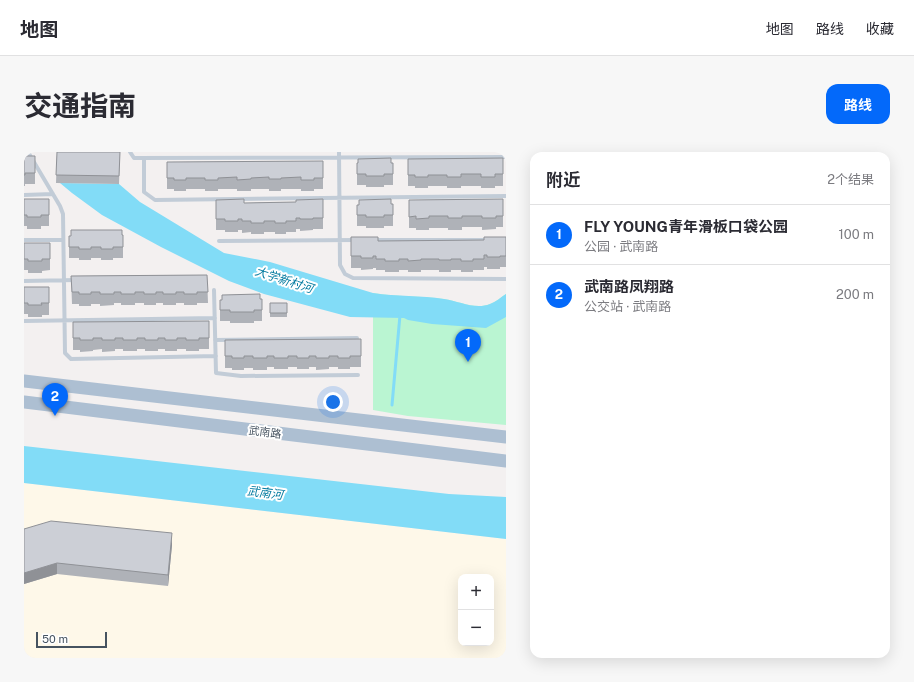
<!DOCTYPE html>
<html lang="zh">
<meta charset="utf-8">
<style>
:root{--surface:#fff;--page:#f7f7f7;--text:#2b2b33;--muted:#7c7c81;--line:#e1e1e2;--accent:#0369fa}
body{margin:0;font-family:"Public Sans","Noto Sans SC",sans-serif;background:var(--page);color:var(--text)}
.controls{position:absolute;right:12px;bottom:12px;display:grid;overflow:hidden;border-radius:8px;box-shadow:0 4px 16px #0002}
.controls button{width:36px;height:36px;display:grid;place-items:center;padding:0;border:0;border-bottom:1px solid var(--line);background:var(--surface);color:var(--text);font:20px sans-serif}
.scale{position:absolute;left:12px;bottom:10px;width:71px;box-sizing:border-box;padding-left:4px;border:2px solid #465360;border-top:0;font-size:11px;line-height:14px;white-space:nowrap;color:#465360;-webkit-text-stroke:3px #fff;paint-order:stroke}
.you{position:absolute;left:309px;top:250px;width:14px;height:14px;margin:-10px;border:3px solid #fff;border-radius:50%;background:#1a73e8;box-shadow:0 0 0 6px #1a73e833}
.badge{display:grid;place-items:center;width:26px;height:26px;border-radius:50%;background:var(--accent);color:#fff;font-size:13px;font-weight:700}
.pin{position:absolute;translate:-50% -33px;filter:drop-shadow(0 1px 2px #0008)}
.pin::after{content:'';position:absolute;top:21px;width:14px;height:12px;background:inherit;clip-path:polygon(0 0,100% 0,50% 100%)}
.list{margin:0;padding:0;list-style:none}
h2{display:flex;justify-content:space-between;align-items:center;height:52px;margin:0;padding:0 16px;font-size:17px}
h2 small{font-size:13px;font-weight:400;color:var(--muted)}
.list li{display:grid;grid-template-columns:26px 1fr auto;gap:12px;align-items:center;box-sizing:border-box;height:60px;padding:0 16px;border-top:1px solid var(--line)}
.list b{display:block;font-size:15px;white-space:nowrap}
.list p{margin:0;font-size:13px;white-space:nowrap;color:var(--muted)}
.list em{font-size:13px;font-style:normal;color:var(--muted)}
.map{position:relative;flex:none;width:482px;height:506px;overflow:hidden;border-radius:12px}
header{display:flex;align-items:center;gap:24px;box-sizing:border-box;height:56px;padding:0 20px;background:var(--surface);border-bottom:1px solid var(--line)}
header strong{font-size:19px}
nav{display:flex;gap:22px;margin-inline-start:auto;font-size:14px}
.intro{display:flex;align-items:center;justify-content:space-between;box-sizing:border-box;height:96px;padding:0 24px}
h1{margin:0;font-size:28px}
.button{padding:10px 18px;border-radius:12px;background:var(--accent);color:#fff;font-size:14px;font-weight:700}
main{display:flex;gap:24px;padding:0 24px}
aside{flex:1;background:var(--surface);border-radius:12px;box-shadow:0 4px 16px #0002}
.map>svg:first-child{display:block}
.commercial{fill:#fef8e9;fill-rule:evenodd}
.green{fill:#baf5d2}
.water{fill:#82dcf7}
.lines{fill:none;stroke-linecap:round;stroke-linejoin:round}
.stream{stroke:#82dcf7;stroke-width:3}
.lane{stroke:#c2ccd7;stroke-width:4}
.primary{stroke:#adbfd2;stroke-width:13}
.wall{fill:#afb2b8}
.shaded-wall{fill:#8f9196}
.building{fill:#cccfd6;stroke:#8f9196}
.labels{text-anchor:middle;stroke-width:4;stroke-linejoin:round;paint-order:stroke}
.street-label{font-size:11px;fill:#465360;stroke:#fff}
.water-label{font-size:12px;font-style:italic;fill:#037ba0;stroke:#fff}
</style>
<header>
<strong>地图</strong>
<nav><a>地图</a><a>路线</a><a>收藏</a></nav>
</header>
<div class="intro"><h1>交通指南</h1><a class="button">路线</a></div>
<main>
<div class="map">
<svg width="482" height="506" viewBox="0 0 482 506">
<rect width="100%" height="100%" fill="#f3f0f0"/>
<path class="commercial" d="M0 331 482 387V506H0ZM437 425H467V491H437Z"/>
<path class="green" d="M349 141C373 145 397 144 420 147 435 149 451 158 466 152 472 150 477 145 482 142V273L384 264 349 258Z"/>
<path class="water" d="M36 31 95 32 116 50 200 101 246 110 349 141C373 145 397 143 420 147 435 149 451 158 466 152 472 150 477 145 482 142V165L462 176 408 172 384 168 380 166 326 165 240 142 205 129 137 95 78 63 48 41Z
M0 294 425 342 482 345V387L0 331Z"/>
<g class="lines">
<path class="stream" d="M368 253 376 163"/>
<path class="lane" d="M4 0 36 54 39 62 41 201 47 207 192 204
M106 0 110 6 482 5
M315 0 316 113 321 122 329 126 482 127
M120 6V40L131 48 482 44
M0 43 29 42
M0 88H39
M350 88H465
M195 89 331 88
M0 129 52 128
M190 138 192 221 217 224 334 223
M0 169 191 166
M191 188 333 186"/>
<path class="primary" d="M0 229 482 285
M0 250 482 309"/>
</g>
<path class="wall" d="M33 0H96L95 32 32 31Z
M0 4H11V32H1V34H0Z
M479 6V34H471V36H457V34H437V36H423V34H404V36H391V34H384V7Z
M299 9V37H290V39H277V37H257V39H245V37H227V39H213V37H194V39H181V37H162V39H150V37H143V10Z
M333 11H369V33H360V35H342V33H333Z
M0 47H25V74H17V77H3V74H0Z
M299 47V77H289V78L276 79V77H272V80H262V82H251V80H240V82H227V80L218 81V78H214V80H201V78H192V48L220 51 272 50Z
M479 47V75H472V77L458 78V75H438V78H424V76H405V78H392V76H385V48Z
M369 52V74H360V76H342V74H333V53Z
M99 83V106H89V108H77V106H67V108H55V106H45V84Z
M327 85 354 89 460 88 482 85V115H476V117H463V115H460V118H449V120H437V118H427V120H415V118H397V120H384V118H375V120H361V118H352V116H349V117L337 118V116H327Z
M0 91H26V118L18 119V121H4V118H0Z
M183 123 184 151H173V153H160V151H152V153H139V151H132V153H120V151H111V153H97V151H90V153L76 154V152H67V154H55V152H48L47 124Z
M0 135H25V163H18V165H4V162H0Z
M238 147V169H230V171H206V169H196V148Z
M246 151H263V165H246Z
M185 169V197H175V199H162V197H153V199H141V197H134V199H121V197H113V199H99V197H91V199L78 200V197L69 198V199L56 200V198H49V170Z
M337 187V215H326V217H314V215H305V217L292 218V215H285V217H273V215H264V217H250V215H243V218H229V216H220V218H208V216H201V188Z
M0 377 148 393 144 434 33 422 0 432Z"/>
<path class="shaded-wall" d="M148 381V393L144 434V423Z
M33 411V422L0 432V421Z"/>
<path class="building" d="M33 0H96L95 24 32 23Z
M0 4H11V21H1V23H0Z
M367 6V11H369V22H360V24H342V22H333V11H334V7Z
M479 6V22H471V25H457V22H437V25H423V23H404V25H391V23H384V7Z
M299 9V26H290V28H277V25L257 26V27H245V25L227 26V27L213 28V25L194 26V28H181V26H162V28H150V26H143V10Z
M0 47H25V63H17V65H3V63H0Z
M220 47V51L272 50V48L299 47V66H289V67H276V66H272V69H262V71H251V69H240V71H227V69H218V67H214V69H201V67H192V48Z
M367 47V52H369V63H360V65H342V63H333V53H335V48Z
M479 47V64H472V66H458V64H438V66H424V64H405V66L392 67V64L385 65V48Z
M47 78H98V83H99V95H89V97H77V95H67V97H55V95H45V84H47Z
M327 85H354V89L460 88V85H482V104H476V105H463V103H460V107H449V109H437V107H427V108H415V107H397V108L384 109V107H375V109H361V107H352V104H349V106H337V104H327Z
M0 91H26V107H18V109H4V107H0Z
M183 123 184 140H173V142H160V140H152V142H139V140H132V142H120V140H111V142H97V140H90V142H76V140H67V142H55V140H48L47 124Z
M0 135H25V151H17L18 153H4V151H0Z
M236 142V147H238V158H230V160H206V158H196V148H198V143Z
M246 151H263V161H246Z
M185 169V186H175V188H162V186H153V188H141V186H134V188H121V186H113V188H99V186H91V188H78V186H69V188H56V186H49V170Z
M337 187V204H326V206H314V204H305V206H292V204H285V206H273V204H264V206H250V204H243V206H229V204H220V206H208V204H201V188Z
M27 369 148 381 144 423 33 411 0 421V377Z"/>
<g class="labels">
<g class="street-label">
<text transform="translate(241 280) rotate(7)" y="4">武南路</text>
</g>
<g class="water-label">
<text transform="translate(260 128) rotate(18)" y="4">大学新村河</text>
<text transform="translate(241 341) rotate(7)" y="4">武南河</text>
</g>
</g>
</svg>
<div class="controls">
<button>+</button>
<button>−</button>
</div>
<div class="scale">50 m</div>
<div class="you"></div>
<div class="pin badge" style="left:444px;top:210px">1</div>
<div class="pin badge" style="left:31px;top:264px">2</div>
</div>
<aside>
<h2>附近<small>2个结果</small></h2>
<ul class="list">
<li><span class="badge">1</span><div><b>FLY YOUNG青年滑板口袋公园</b><p>公园 · 武南路</p></div><em>100 m</em></li>
<li><span class="badge">2</span><div><b>武南路凤翔路</b><p>公交站 · 武南路</p></div><em>200 m</em></li>
</ul>
</aside>
</main>
